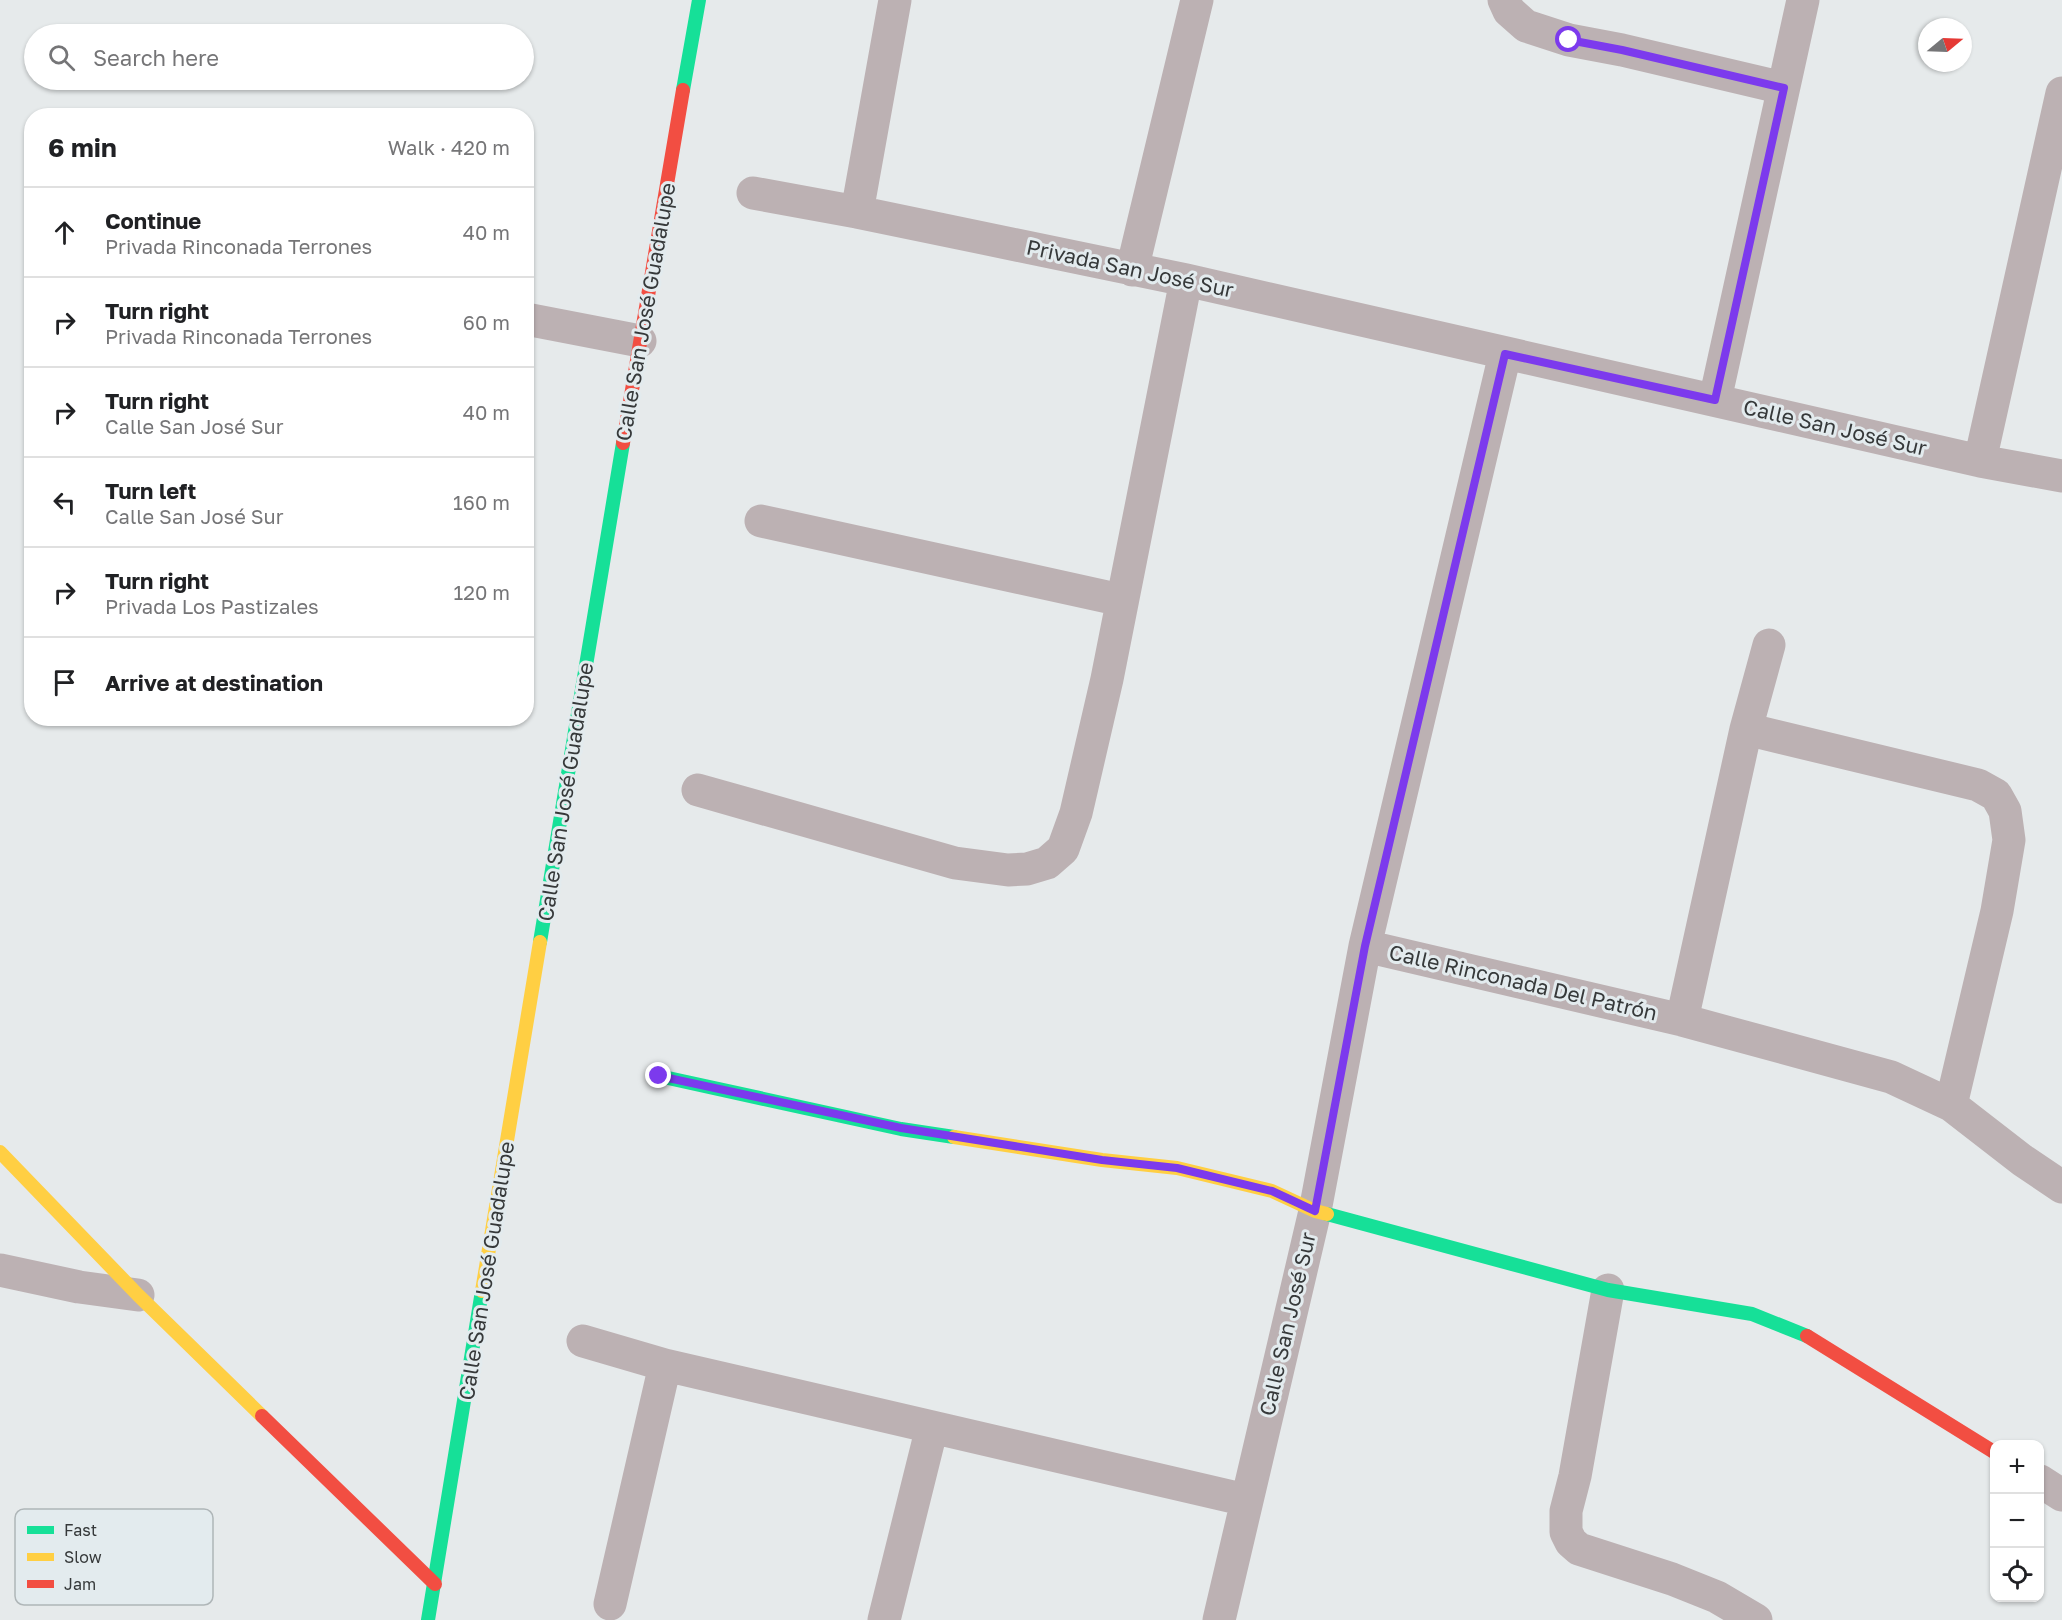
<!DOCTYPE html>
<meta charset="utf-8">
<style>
:root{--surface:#fff;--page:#f6f6f6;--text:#202124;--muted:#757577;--line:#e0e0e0}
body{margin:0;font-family:"Golos Text",sans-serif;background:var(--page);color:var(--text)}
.controls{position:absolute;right:18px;bottom:18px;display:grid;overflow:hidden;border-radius:12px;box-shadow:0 2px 4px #0004}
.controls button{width:54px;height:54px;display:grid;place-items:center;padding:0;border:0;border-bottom:2px solid var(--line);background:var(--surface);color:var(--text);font:30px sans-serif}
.compass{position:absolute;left:1918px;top:18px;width:54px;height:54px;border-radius:50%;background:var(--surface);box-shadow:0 2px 4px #0004;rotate:71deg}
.stop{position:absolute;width:18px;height:18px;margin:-14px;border:4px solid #7c3aed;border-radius:50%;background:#fff}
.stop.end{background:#7c3aed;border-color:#fff;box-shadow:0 2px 6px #0008}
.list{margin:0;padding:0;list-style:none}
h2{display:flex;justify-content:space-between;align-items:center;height:78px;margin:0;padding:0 24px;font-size:26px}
h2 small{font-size:20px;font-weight:400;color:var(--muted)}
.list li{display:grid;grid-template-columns:39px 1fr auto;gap:18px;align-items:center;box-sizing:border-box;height:90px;padding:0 24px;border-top:2px solid var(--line)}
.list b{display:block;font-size:22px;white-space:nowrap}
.list p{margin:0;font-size:20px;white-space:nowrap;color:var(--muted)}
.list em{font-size:20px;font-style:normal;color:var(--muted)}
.icon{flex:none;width:33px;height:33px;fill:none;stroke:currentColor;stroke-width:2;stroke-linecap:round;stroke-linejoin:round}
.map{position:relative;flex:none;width:2062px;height:1620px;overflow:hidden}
.search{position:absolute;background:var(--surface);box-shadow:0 2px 4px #0004;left:24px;top:24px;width:510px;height:66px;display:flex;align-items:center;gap:15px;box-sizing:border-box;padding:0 21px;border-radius:33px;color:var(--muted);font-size:22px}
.panel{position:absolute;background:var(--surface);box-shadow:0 2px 4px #0004;left:24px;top:108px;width:510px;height:618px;border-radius:24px}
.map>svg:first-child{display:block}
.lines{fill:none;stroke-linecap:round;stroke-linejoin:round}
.street{stroke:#bcb1b3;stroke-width:33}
.fast{stroke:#16e098;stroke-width:14}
.slow{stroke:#ffcf43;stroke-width:14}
.jam{stroke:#f24e42;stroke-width:14}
.route{stroke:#7c3aed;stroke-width:8}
.labels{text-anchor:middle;stroke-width:6;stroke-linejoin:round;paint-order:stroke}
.street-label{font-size:21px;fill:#36393a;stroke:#e3ebee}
.key{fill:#e3ebee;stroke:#afb6b8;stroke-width:1.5}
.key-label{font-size:16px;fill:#36393a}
</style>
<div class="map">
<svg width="2062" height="1620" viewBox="0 0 2062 1620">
<rect width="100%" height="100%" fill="#e6eaeb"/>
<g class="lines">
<path class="street" d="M1504 0 1509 11 1526 26 1569 40 1622 50 1783 88
M753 193 857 212 1186 280 1980 461 2062 476
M857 212 895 0
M1132 270 1197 0
M526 319 640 341
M1715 400 1803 0
M1980 461 2062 93
M761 521 1121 600
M1746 729 1978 785 1996 795 2005 811 2009 840 1997 911 1951 1105
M698 790 955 863 1008 870 1027 869 1047 863 1063 849 1076 813 1107 679 1186 280
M1365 946 1682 1020 1891 1077 1951 1105 2022 1160 2062 1187
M1682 1020 1746 729 1769 645
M0 1270 79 1287 138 1295
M1608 1290 1575 1476 1566 1511V1532L1571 1542 1579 1549 1672 1579 1717 1597 1756 1620
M583 1341 665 1365 1246 1500
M2040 1481 2062 1495
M610 1604 665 1365
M884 1620 932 1427
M1219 1620 1315 1211 1365 946 1505 354"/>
<path class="fast" d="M683 90 699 0
M540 942 623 443
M659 1076 901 1129 954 1137
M1327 1214 1608 1290 1752 1314 1807 1336
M428 1620 482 1291"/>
<path class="slow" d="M954 1137 1102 1160 1177 1168 1272 1191 1315 1211 1327 1214
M0 1152 138 1295 262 1416
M482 1291 540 942"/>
<path class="jam" d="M623 443 683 90
M1807 1336 1994 1452
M262 1416 435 1584"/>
</g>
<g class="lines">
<path class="route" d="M659 1076 901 1128 1102 1160 1177 1168 1272 1191 1315 1211 1365 946 1505 354 1715 400 1784 88 1622 50 1569 40"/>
</g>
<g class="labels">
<g class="street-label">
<text transform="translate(1130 269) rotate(12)" y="7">Privada San José Sur</text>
<text transform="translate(646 312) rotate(-80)" y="7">Calle San José Guadalupe</text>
<text transform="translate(1835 428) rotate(13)" y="7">Calle San José Sur</text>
<text transform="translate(566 792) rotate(-81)" y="7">Calle San José Guadalupe</text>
<text transform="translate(1523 983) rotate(13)" y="7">Calle Rinconada Del Patrón</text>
<text transform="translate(487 1271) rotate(-81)" y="7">Calle San José Guadalupe</text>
<text transform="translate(1288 1324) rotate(-77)" y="7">Calle San José Sur</text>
</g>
</g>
<rect x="15" y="1509" width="198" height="96" rx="9" class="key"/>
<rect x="27" y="1526" width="27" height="8" fill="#16e098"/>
<rect x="27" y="1553" width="27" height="8" fill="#ffcf43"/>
<rect x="27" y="1580" width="27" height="8" fill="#f24e42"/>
<g class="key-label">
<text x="64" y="1536">Fast</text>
<text x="64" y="1563">Slow</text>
<text x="64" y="1590">Jam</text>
</g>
</svg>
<div class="controls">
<button>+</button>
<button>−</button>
<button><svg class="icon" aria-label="locate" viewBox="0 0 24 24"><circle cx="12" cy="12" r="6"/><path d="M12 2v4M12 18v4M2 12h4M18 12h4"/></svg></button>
</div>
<svg class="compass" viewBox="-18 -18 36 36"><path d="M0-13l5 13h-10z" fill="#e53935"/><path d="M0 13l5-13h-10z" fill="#757577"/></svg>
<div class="stop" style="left:1569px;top:40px"></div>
<div class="stop end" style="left:659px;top:1076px"></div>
<div class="search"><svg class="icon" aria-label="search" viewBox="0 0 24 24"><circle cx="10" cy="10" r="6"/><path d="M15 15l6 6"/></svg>Search here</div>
<section class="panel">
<h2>6 min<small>Walk · 420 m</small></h2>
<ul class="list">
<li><svg class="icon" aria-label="ahead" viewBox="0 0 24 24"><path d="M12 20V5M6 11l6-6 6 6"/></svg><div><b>Continue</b><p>Privada Rinconada Terrones</p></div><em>40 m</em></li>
<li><svg class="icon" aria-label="right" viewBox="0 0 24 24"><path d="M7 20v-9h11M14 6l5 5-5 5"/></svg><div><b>Turn right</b><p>Privada Rinconada Terrones</p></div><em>60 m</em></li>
<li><svg class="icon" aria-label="right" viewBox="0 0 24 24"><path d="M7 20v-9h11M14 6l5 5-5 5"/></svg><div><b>Turn right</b><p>Calle San José Sur</p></div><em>40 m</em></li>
<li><svg class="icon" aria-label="left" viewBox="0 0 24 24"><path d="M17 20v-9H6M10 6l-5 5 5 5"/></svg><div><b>Turn left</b><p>Calle San José Sur</p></div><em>160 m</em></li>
<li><svg class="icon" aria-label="right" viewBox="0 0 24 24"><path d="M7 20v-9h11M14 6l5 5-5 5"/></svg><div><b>Turn right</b><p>Privada Los Pastizales</p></div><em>120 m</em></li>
<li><svg class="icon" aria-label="arrive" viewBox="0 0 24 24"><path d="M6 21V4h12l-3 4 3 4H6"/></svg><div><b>Arrive at destination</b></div></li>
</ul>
</section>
</div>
